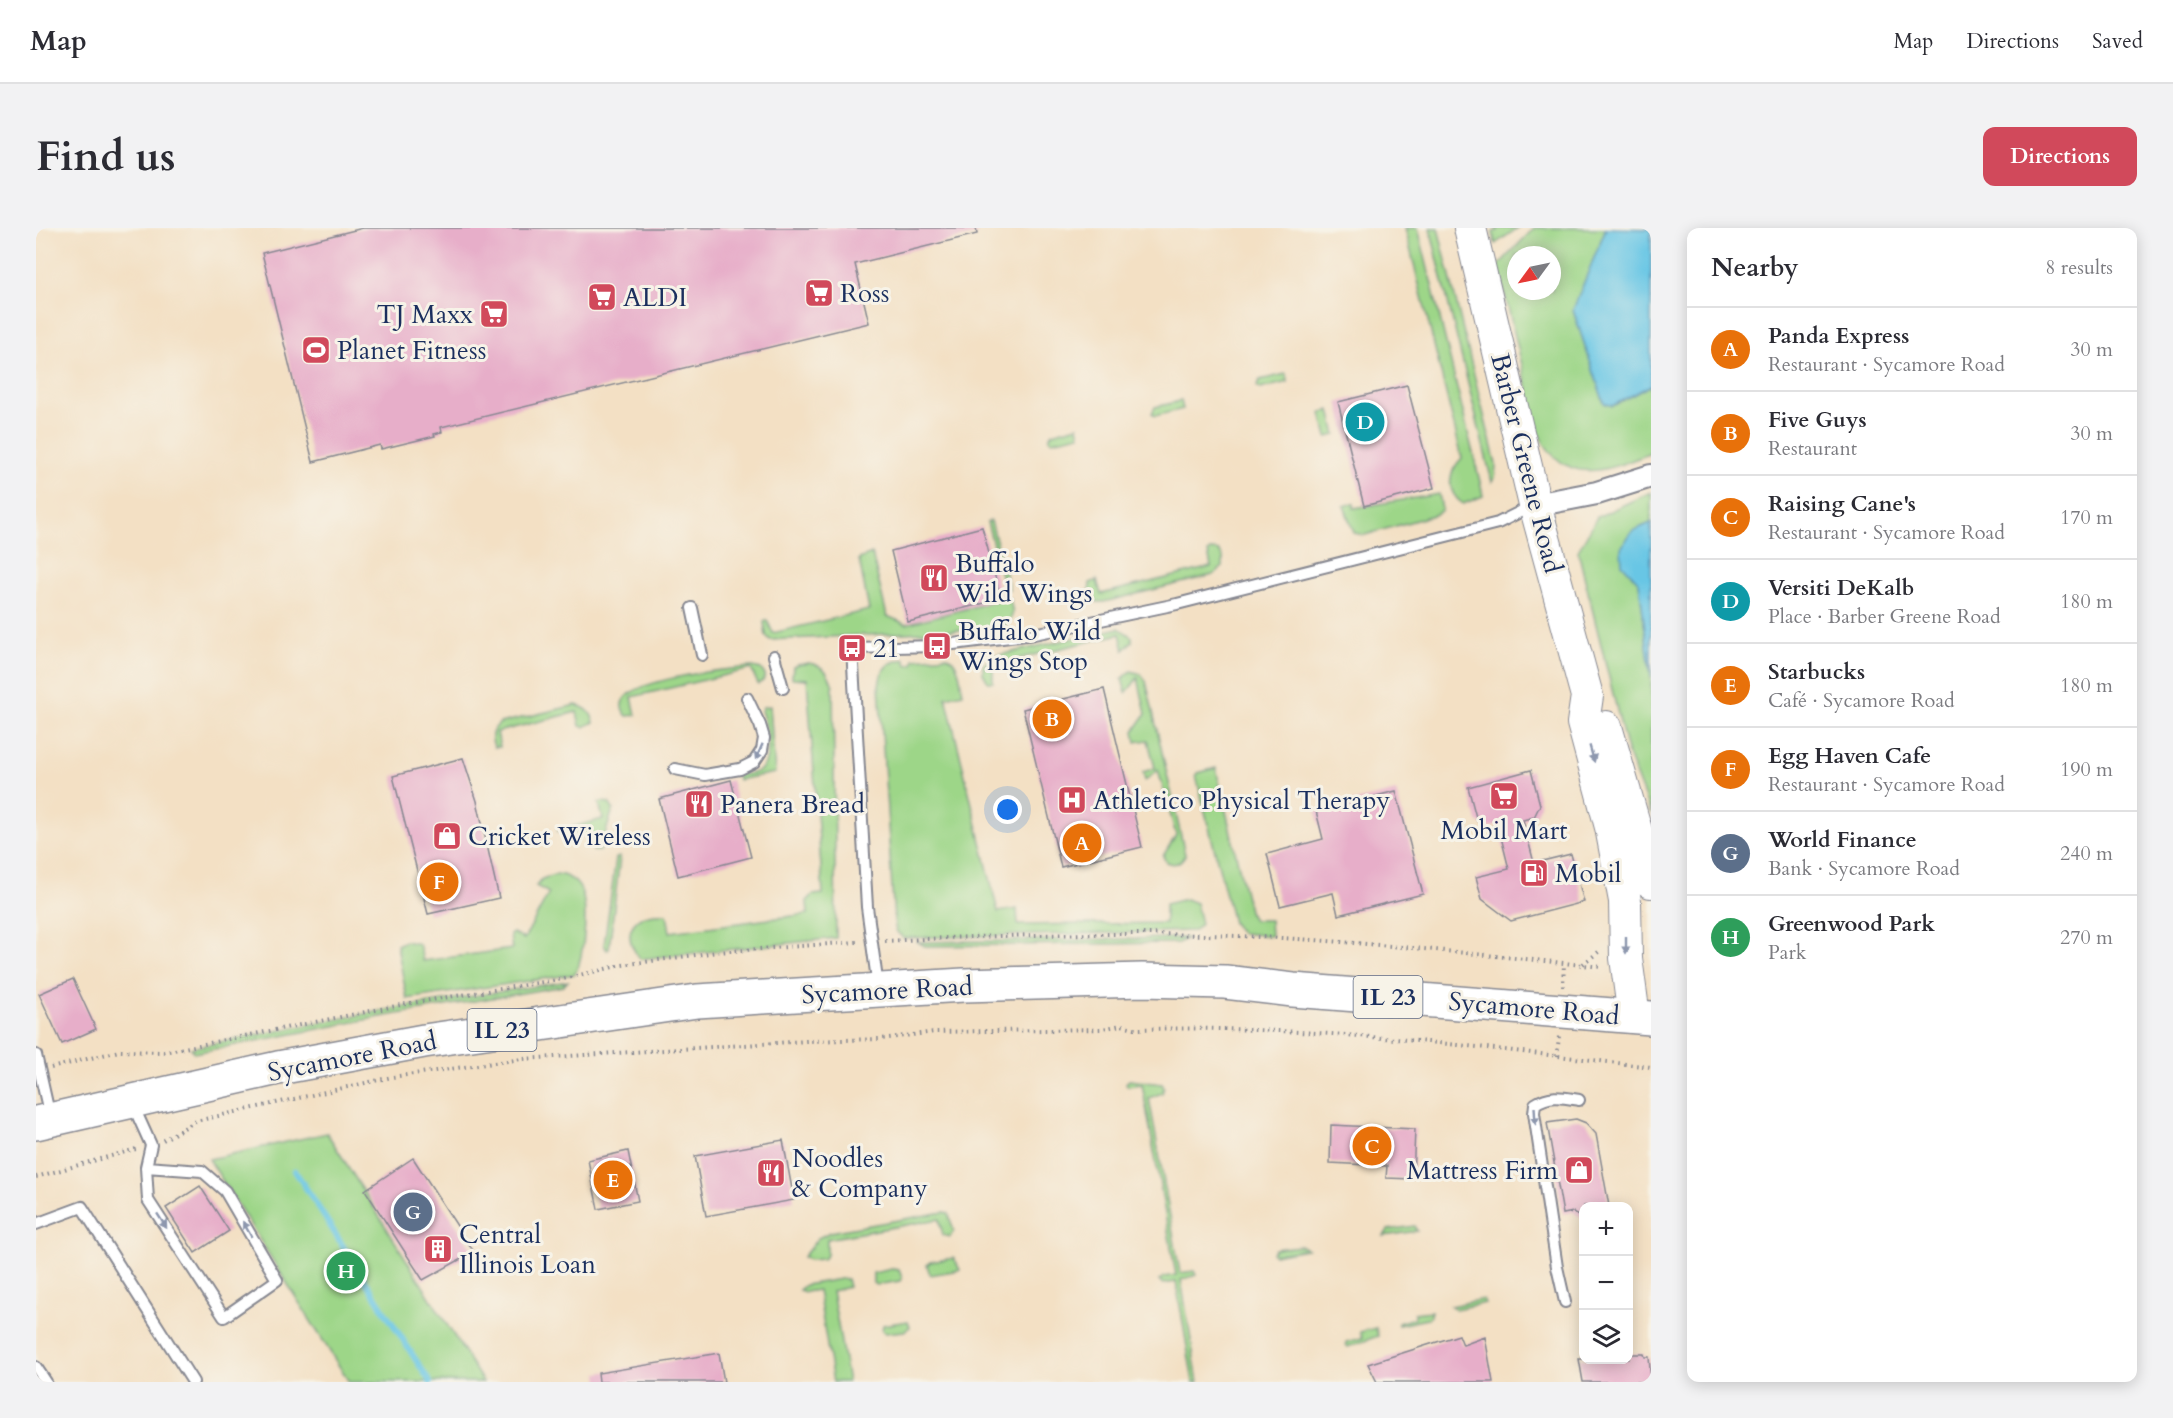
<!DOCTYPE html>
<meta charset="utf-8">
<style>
:root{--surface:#fff;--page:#f2f2f3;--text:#2b2b33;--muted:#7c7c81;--line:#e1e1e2;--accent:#d1495b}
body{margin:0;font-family:Cardo,serif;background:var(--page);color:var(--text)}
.controls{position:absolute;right:18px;bottom:18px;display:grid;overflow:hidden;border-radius:12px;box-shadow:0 3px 15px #0003}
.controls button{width:54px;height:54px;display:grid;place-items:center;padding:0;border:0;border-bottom:2px solid var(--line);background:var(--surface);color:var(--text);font:30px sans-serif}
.compass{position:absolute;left:1471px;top:18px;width:54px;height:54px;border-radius:50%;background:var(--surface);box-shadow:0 3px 15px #0003;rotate:237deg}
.you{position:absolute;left:972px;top:582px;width:21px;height:21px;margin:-15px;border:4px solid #fff;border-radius:50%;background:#1a73e8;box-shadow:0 0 0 9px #1a73e833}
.badge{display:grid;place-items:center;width:39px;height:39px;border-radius:50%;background:var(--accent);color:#fff;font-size:20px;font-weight:700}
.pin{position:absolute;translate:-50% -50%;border:3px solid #fff;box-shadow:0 2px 6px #0006}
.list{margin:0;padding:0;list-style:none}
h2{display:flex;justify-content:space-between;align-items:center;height:78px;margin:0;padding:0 24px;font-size:26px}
h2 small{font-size:20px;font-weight:400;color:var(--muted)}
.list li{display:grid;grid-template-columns:39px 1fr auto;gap:18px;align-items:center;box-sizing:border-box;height:84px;padding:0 24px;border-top:2px solid var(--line)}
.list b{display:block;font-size:22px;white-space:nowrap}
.list p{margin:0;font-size:20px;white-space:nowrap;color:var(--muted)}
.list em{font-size:20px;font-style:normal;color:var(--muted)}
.icon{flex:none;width:33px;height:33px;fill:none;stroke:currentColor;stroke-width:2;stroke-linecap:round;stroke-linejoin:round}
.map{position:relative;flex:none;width:1615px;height:1154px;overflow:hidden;border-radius:12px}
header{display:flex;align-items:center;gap:36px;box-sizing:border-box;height:84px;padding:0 30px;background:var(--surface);border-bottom:2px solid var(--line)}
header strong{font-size:28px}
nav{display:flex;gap:33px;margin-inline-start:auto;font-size:21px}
.intro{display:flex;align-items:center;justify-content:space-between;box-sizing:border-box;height:144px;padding:0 36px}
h1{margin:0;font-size:42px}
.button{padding:15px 27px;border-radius:12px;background:var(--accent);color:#fff;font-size:21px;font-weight:700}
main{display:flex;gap:36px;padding:0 36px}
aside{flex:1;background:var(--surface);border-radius:12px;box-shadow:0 3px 15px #0003}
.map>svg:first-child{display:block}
.green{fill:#9dd688;stroke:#5c8273;stroke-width:1.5;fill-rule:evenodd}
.water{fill:#67c6e5;stroke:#417aa2;stroke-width:1.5}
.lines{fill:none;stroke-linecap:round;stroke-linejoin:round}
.stream{stroke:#67c6e5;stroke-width:6}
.building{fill:#e7aec9}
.lane-casing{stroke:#878891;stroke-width:14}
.street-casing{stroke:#878891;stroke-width:26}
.secondary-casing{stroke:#878891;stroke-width:34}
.primary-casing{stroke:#878891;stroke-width:36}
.path{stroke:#878891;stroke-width:4;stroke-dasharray:1.5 4.5;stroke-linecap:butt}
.lane{stroke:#fff;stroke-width:10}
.street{stroke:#fff;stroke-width:22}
.secondary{stroke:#fff;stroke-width:32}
.primary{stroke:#fff;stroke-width:33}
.oneway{fill:#8d97ae}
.labels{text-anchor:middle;stroke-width:6;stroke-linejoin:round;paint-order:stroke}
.shield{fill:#f7f3e8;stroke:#5d6a87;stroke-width:1.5}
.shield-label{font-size:24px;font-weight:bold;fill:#1b2f5e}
.poi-label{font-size:26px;fill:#1b2f5e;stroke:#f7f3e8;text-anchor:start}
.street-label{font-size:26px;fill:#1b2f5e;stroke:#f7f3e8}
</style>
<header>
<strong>Map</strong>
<nav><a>Map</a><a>Directions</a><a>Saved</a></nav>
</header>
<div class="intro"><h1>Find us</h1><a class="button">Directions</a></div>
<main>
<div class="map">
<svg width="1615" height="1154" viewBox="0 0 1615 1154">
<rect width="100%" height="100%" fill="#f7f3e8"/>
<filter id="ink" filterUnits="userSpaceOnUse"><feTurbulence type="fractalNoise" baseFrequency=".0167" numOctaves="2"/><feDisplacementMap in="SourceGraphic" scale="12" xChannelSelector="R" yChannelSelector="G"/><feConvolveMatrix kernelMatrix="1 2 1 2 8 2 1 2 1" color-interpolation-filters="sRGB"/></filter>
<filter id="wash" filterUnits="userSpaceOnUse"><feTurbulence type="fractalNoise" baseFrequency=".008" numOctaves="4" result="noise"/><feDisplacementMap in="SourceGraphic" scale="24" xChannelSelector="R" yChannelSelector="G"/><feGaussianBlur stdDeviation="1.35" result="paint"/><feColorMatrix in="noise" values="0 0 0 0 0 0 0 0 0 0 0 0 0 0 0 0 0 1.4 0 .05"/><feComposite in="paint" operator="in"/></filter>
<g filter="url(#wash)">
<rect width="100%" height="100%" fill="#f3e0c4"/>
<path class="green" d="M1369 0H1382L1445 258 1447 268 1427 276C1409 263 1412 244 1426 230Z
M1394 0H1402L1460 236 1459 250 1456 254Z
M1460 0H1482L1459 16 1457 4 1461 3Z
M1498 0H1570L1537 82 1568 175 1577 178 1615 157V225C1569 243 1531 260 1503 207L1462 38ZM1480 27H1516V63H1480Z
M1250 146 1252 154 1224 161 1221 158 1224 152Z
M1145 173 1147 181 1119 188 1116 185 1119 179Z
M1294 182 1300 207 1291 209 1285 185Z
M1042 198 1044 207 1016 213 1013 210 1016 205Z
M1615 264V295L1596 303 1586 336 1603 354 1615 449V586L1592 527 1542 323 1561 289Z
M1403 266 1406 282 1401 286 1329 307 1318 305 1308 278 1318 275V280Z
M955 293 973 361 969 362 951 294Z
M1175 322 1183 323 1187 329V339L1177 347 1068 374H1061L1053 365 1054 355 1061 352 1065 366 1175 339 1172 324Z
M836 326 851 388 870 396 973 370C978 384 979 390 966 400L734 412 730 408 728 394 731 392 737 405 833 382 823 331Z
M1083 400 1096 409V414L1088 422 1084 406 957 437V454H952L947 445V437L959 428Z
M911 428C924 434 924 452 927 465L910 469 962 684 981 681 982 697 1129 695V676L1150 671 1160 675 1165 696 1158 703 867 710 860 703 858 692 843 457C846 439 851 434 869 431L871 437 877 436 878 431Z
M773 435C788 438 792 443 797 458L800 710 604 731C583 704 597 683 631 686L634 704 772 686 771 673 777 667 787 666 771 451 756 450 757 439 761 437Z
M717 439 725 441 729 447 727 453 722 456 715 441 596 469 600 487 591 488C557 452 702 440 717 439Z
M1095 443 1105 446 1110 453 1147 617 1149 627C1144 635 1139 638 1130 634L1127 628 1140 607 1122 542 1109 553 1107 544 1119 540 1112 512 1100 514 1098 503 1110 486 1102 450 1090 465 1086 451Z
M540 477C550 480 555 483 558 494L548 499 544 498 541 484 461 504 464 519H458C454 507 455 503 464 495Z
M734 478 739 545 702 552 701 547C707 546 718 546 724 542 738 531 730 496 725 483L727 479Z
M1180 540 1214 687 1217 692H1234L1235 708 1205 705 1197 695 1160 548 1162 545Z
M566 574 573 575 577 581 564 623H557L559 609 521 603 567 591 563 575Z
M584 629 573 721 571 722 568 717 580 630Z
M521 646C528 647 536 650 541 656 555 671 548 730 539 746L371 771 361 717 369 713 383 716 387 733 476 721 474 707 477 705 488 711 513 665 500 658 506 651Z
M1151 710 1142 715 889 718 882 714Z
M532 753 527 758 344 789 158 825 155 820 344 783Z
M1093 852 1126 856 1128 859 1126 865 1113 870 1144 1045 1158 1043 1160 1047 1145 1052 1162 1154H1157L1140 1054 1127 1056 1123 1053 1128 1049 1140 1047 1106 856 1091 858 1090 855Z
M291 905 447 1154H313L173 931Z
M908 984 912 985 918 1003 914 1009 907 1007 903 991 791 1011V1027L787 1031 774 1032 767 1029 782 1010 794 1004Z
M1378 998 1381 1003 1348 1008 1352 1002Z
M1265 1018 1271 1021 1238 1027 1236 1025 1239 1021Z
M918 1030 924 1042 894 1047 891 1037 894 1034Z
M856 1041 863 1042 866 1050 864 1053 840 1057 837 1055V1045Z
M805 1051H811L813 1059 796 1063 812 1154H797L782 1062 769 1064 763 1062 769 1057Z
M1447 1071 1449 1075 1419 1081 1415 1078Z
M1395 1083V1088L1391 1091 1362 1097V1095L1378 1090V1085Z
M872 1093 874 1099 868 1103 849 1105 846 1102 847 1097Z
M1340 1100 1342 1108 1312 1119 1310 1117V1114L1326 1110 1324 1104Z"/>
<path class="water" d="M1570 0 1615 1V157L1576 178 1568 175 1537 82Z
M1615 295V449L1603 354 1586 336 1585 320 1596 303Z"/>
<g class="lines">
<path class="stream" d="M259 943 394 1154"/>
</g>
<g id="blocks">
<path class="building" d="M327 0H940L941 6 819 36 833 95 405 199 406 204 398 206 399 208 345 221 344 217 277 234 226 25Z
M1371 157 1398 260 1328 278 1302 174Z
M946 299 965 371 872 394 855 323Z
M1068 461 1106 619 1025 639 987 481Z
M427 530 441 573 463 670 392 686 357 548Z
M1495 542 1504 577 1498 589 1487 592 1498 635 1535 626 1548 674 1475 693 1446 671 1440 649 1473 641 1462 597 1451 600 1441 593 1432 559Z
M695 552 715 629 642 648 623 571Z
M1360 563 1387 666 1302 687 1297 665 1244 678 1231 626 1287 611 1280 583Z
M37 751 60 801 26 816 3 766Z
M1540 891 1550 895 1560 906 1573 978H1548V991L1537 984 1527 986 1511 895Z
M1295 897 1379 901 1377 951 1350 950 1351 938 1294 935Z
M747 912 758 972 670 988 659 928Z
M592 923 602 973 562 981 552 932Z
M377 930 438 1024 387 1052 329 962Z
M164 958 193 1003 159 1025 130 980Z
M1423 1107 1427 1117 1449 1109 1457 1154H1341L1332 1136Z
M683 1125 688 1154H563L562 1145Z
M1593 1126H1608L1609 1129H1613L1615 1154H1547L1543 1131H1593Z"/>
</g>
</g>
<g filter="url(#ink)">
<use href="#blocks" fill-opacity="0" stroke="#878891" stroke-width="1.5"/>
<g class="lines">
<g class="lane-casing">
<path id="lane" d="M656 380 666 427
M738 428 747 460
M639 541 669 547 704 541 718 534 726 522 728 510 724 497 711 470
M842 759 831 679 816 420 901 418 998 406 1141 376 1462 295 1496 278
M0 827 14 889
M96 875 115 917 110 939 112 972 188 1089 241 1052 189 963 166 943 110 939
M0 996 46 979 157 1154
M1529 1074 1521 1039 1498 885 1499 876C1514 866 1526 869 1543 872
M0 1139 10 1154"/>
</g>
<g class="street-casing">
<path id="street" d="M1499 277 1561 265 1615 248"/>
</g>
<g class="secondary-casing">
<path id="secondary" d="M1434 0 1499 277 1551 468 1547 495 1575 599 1589 673 1590 730 1598 789
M1570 499 1615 654"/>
</g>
<g class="primary-casing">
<path id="primary" d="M0 895 242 840 388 813 661 773 928 757 1106 752 1189 754 1257 762 1615 790"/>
</g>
<path class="path" d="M849 713C981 706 1114 703 1245 710 1352 716 1459 728 1566 739
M1547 736 1565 722
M1527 759 1528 735
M1521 828 1523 808
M15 840 83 823 128 824 375 775 527 751 586 737 681 724 821 714
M127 912 160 893 356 849 486 831 771 813 845 811 899 804 1066 801 1085 797 1103 801C1274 797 1445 819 1615 839
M0 949 100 921"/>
<use href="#lane" class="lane"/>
<use href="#street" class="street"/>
<use href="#secondary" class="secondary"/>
<use href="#primary" class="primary"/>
</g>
<defs><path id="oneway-solid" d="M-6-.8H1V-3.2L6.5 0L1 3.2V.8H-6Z" transform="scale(1.5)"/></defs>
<g class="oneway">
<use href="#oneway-solid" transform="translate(723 524) rotate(114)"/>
<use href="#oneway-solid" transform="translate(1556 526) rotate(74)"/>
<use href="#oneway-solid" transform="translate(1590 717) rotate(90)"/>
<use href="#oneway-solid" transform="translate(1499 888) rotate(87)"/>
<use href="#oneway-solid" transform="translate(126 993) rotate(57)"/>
<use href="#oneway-solid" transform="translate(211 1001) rotate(-120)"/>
</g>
</g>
<defs>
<g id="supermarket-square" transform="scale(1.5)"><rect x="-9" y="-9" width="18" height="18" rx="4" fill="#d1495b" stroke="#f7f3e8"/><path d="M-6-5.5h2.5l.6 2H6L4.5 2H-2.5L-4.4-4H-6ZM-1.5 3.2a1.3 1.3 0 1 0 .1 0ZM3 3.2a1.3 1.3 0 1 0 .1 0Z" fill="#fff"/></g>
<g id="stadium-square" transform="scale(1.5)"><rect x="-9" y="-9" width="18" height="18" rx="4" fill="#d1495b" stroke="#f7f3e8"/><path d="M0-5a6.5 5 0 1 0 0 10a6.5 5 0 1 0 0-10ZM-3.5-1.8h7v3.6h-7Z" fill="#fff"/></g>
<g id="restaurant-square" transform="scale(1.5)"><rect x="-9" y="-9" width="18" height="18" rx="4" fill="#d1495b" stroke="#f7f3e8"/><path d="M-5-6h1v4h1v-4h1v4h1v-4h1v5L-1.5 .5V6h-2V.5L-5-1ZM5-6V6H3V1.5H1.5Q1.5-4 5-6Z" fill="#fff"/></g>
<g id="bus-square" transform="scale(1.5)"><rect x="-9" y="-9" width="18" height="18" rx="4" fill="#d1495b" stroke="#f7f3e8"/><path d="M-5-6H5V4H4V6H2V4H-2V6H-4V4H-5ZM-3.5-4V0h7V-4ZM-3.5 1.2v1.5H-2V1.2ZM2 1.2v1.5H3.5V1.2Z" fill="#fff"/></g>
<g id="hospital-square" transform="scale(1.5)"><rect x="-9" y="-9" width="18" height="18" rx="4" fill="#d1495b" stroke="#f7f3e8"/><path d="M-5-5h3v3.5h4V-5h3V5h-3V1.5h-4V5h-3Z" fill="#fff"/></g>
<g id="shop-square" transform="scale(1.5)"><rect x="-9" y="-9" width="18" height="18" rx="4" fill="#d1495b" stroke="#f7f3e8"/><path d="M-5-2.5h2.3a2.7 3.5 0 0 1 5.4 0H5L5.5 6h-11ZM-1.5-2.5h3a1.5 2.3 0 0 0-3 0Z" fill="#fff"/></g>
<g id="fuel-square" transform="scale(1.5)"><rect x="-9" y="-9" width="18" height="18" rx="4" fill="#d1495b" stroke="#f7f3e8"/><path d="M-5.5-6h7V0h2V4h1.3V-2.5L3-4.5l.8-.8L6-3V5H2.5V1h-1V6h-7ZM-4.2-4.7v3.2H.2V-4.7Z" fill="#fff"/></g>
<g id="building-square" transform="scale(1.5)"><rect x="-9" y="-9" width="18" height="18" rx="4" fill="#d1495b" stroke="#f7f3e8"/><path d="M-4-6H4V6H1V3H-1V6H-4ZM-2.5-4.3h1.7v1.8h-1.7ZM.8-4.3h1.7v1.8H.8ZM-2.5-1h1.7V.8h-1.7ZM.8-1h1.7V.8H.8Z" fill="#fff"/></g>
</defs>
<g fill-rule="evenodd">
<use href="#supermarket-square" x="783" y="65"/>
<use href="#supermarket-square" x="566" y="69"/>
<use href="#supermarket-square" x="458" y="86"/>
<use href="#stadium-square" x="280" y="122"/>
<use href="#restaurant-square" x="898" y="350"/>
<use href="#bus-square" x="901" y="418"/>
<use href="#bus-square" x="816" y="420"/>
<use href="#supermarket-square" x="1468" y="568"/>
<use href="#hospital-square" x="1036" y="572"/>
<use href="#restaurant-square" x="663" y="576"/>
<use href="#shop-square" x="411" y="608"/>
<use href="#fuel-square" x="1498" y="645"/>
<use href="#shop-square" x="1543" y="942"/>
<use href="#restaurant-square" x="735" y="945"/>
<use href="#building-square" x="402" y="1021"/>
</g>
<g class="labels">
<g class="shield">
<rect x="1317.5" y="748" width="69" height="42" rx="4.5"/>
<rect x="431.5" y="781" width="69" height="42" rx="4.5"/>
</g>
<g class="shield-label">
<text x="1352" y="777">IL 23</text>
<text x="466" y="810">IL 23</text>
</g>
<g class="poi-label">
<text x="804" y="74">Ross</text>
<text x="587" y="78">ALDI</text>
<text x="437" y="95" text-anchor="end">TJ Maxx</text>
<text x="301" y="131">Planet Fitness</text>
<text x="919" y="344">Buffalo<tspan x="919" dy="30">Wild Wings</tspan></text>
<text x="922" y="412">Buffalo Wild<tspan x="922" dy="30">Wings Stop</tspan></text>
<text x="837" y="429">21</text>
<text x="1057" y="581">Athletico Physical Therapy</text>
<text x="684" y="585">Panera Bread</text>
<text x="1468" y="611" text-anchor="middle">Mobil Mart</text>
<text x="432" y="617">Cricket Wireless</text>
<text x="1519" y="654">Mobil</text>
<text x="756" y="939">Noodles<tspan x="756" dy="30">&amp; Company</tspan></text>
<text x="1522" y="951" text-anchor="end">Mattress Firm</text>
<text x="423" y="1015">Central<tspan x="423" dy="30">Illinois Loan</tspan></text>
</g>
<g class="street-label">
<text transform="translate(1491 235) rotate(76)" y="9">Barber Greene Road</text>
<text transform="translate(851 762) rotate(-3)" y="9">Sycamore Road</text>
<text transform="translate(1498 780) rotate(5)" y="9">Sycamore Road</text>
<text transform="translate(316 828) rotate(-11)" y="9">Sycamore Road</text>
</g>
</g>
</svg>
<div class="controls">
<button>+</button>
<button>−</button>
<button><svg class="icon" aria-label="layers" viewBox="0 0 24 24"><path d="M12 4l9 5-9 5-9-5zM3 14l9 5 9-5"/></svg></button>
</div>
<svg class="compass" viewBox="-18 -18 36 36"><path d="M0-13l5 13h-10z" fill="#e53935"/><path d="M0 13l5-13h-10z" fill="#7c7c81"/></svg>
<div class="you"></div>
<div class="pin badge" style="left:1046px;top:615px;background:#e8710a">A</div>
<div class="pin badge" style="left:1016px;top:491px;background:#e8710a">B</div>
<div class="pin badge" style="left:1336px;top:918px;background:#e8710a">C</div>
<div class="pin badge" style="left:1329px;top:194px;background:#0f9aa8">D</div>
<div class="pin badge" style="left:577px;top:952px;background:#e8710a">E</div>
<div class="pin badge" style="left:403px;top:654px;background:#e8710a">F</div>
<div class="pin badge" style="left:377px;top:984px;background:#5c6f8a">G</div>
<div class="pin badge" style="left:310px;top:1043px;background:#2e9e5b">H</div>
</div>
<aside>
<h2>Nearby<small>8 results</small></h2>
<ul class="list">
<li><span class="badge" style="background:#e8710a">A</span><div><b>Panda Express</b><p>Restaurant · Sycamore Road</p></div><em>30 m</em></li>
<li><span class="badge" style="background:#e8710a">B</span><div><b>Five Guys</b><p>Restaurant</p></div><em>30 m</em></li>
<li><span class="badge" style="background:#e8710a">C</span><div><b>Raising Cane's</b><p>Restaurant · Sycamore Road</p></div><em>170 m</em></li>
<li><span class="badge" style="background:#0f9aa8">D</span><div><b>Versiti DeKalb</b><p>Place · Barber Greene Road</p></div><em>180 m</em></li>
<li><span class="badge" style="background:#e8710a">E</span><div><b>Starbucks</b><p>Café · Sycamore Road</p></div><em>180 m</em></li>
<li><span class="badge" style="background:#e8710a">F</span><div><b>Egg Haven Cafe</b><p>Restaurant · Sycamore Road</p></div><em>190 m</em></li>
<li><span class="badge" style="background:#5c6f8a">G</span><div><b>World Finance</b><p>Bank · Sycamore Road</p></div><em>240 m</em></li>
<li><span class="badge" style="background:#2e9e5b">H</span><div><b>Greenwood Park</b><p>Park</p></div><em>270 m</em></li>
</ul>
</aside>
</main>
